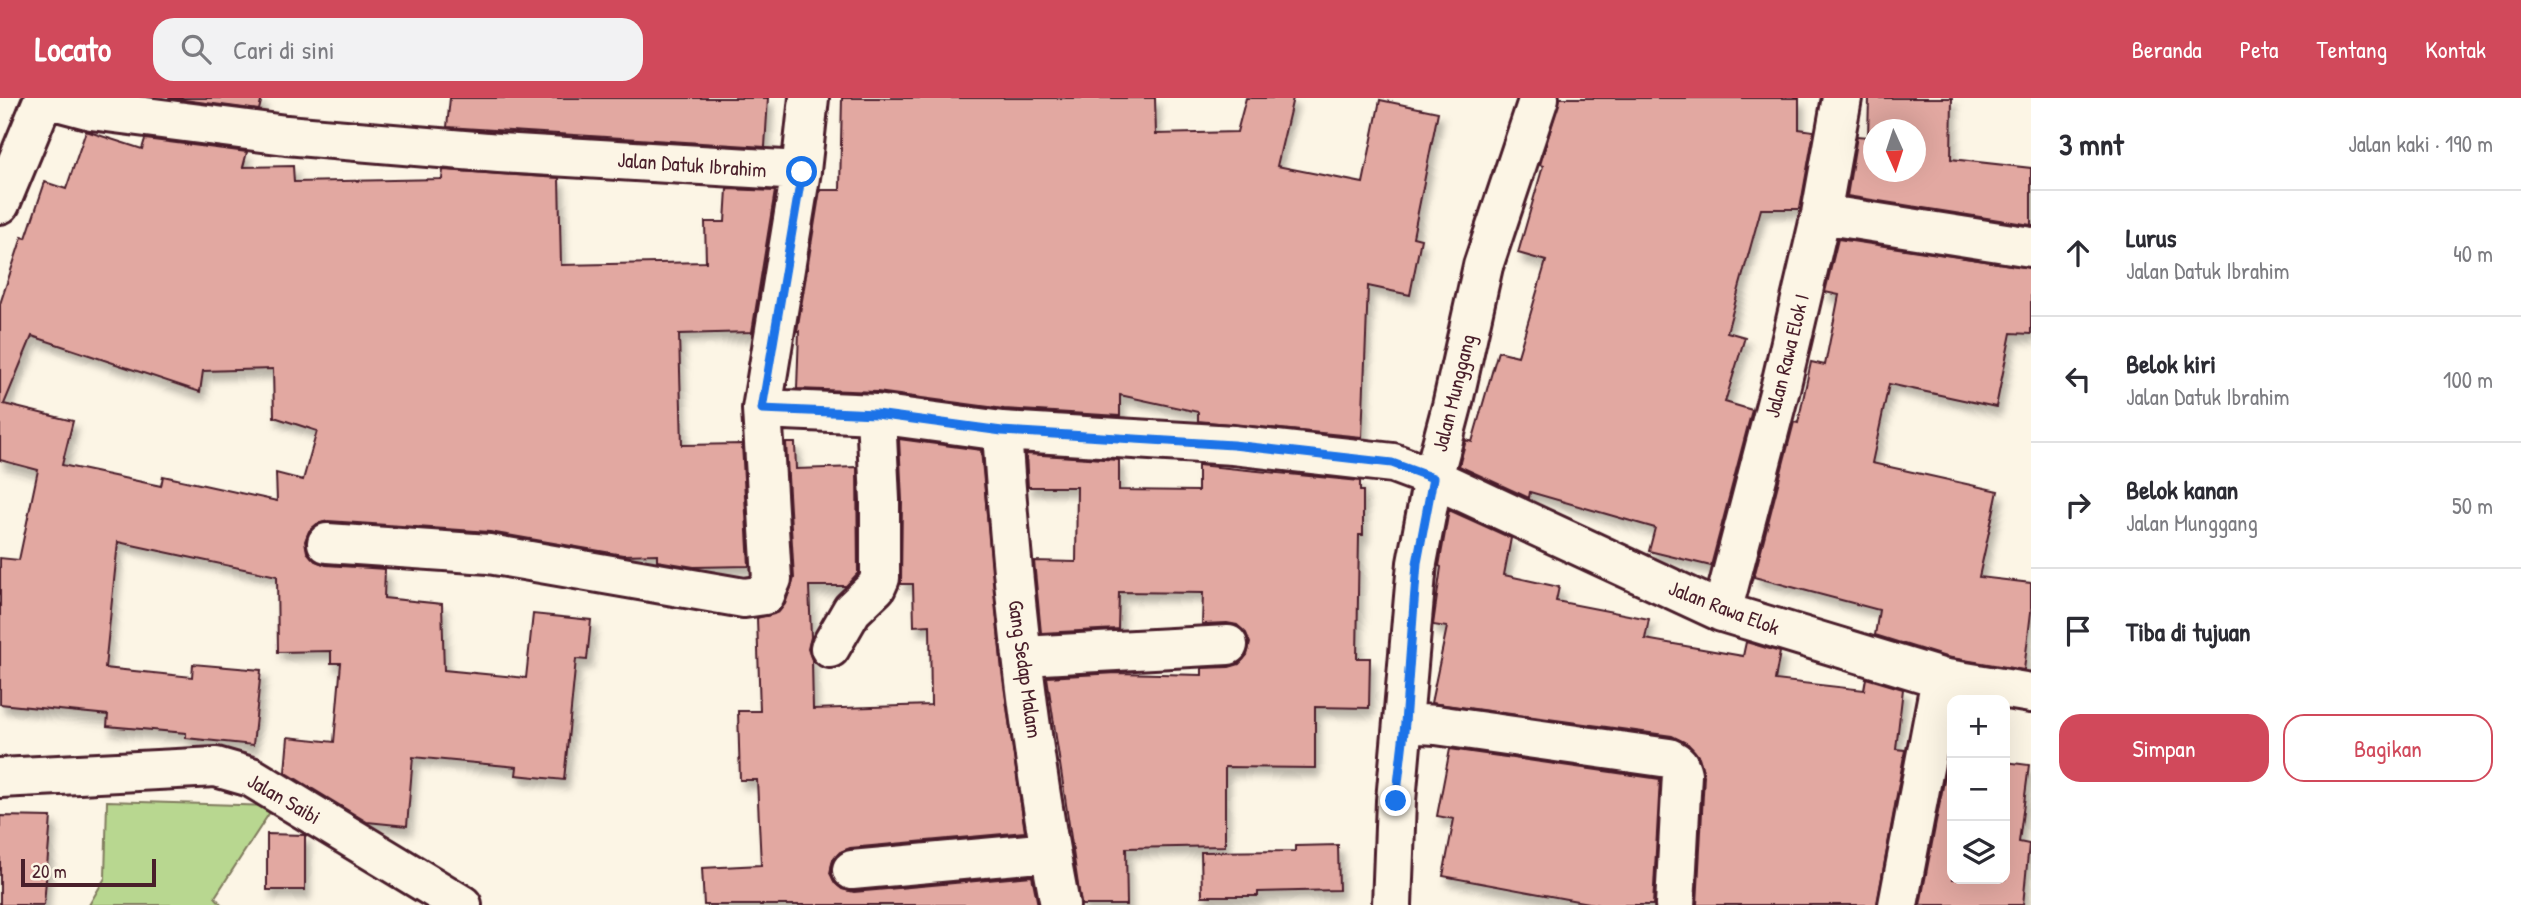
<!DOCTYPE html>
<html lang="id">
<meta charset="utf-8">
<style>
:root{--surface:#fff;--page:#f2f2f3;--text:#2b2b33;--muted:#7c7c81;--line:#e1e1e2;--accent:#d1495b}
body{margin:0;font-family:"Patrick Hand",sans-serif;background:var(--page);color:var(--text)}
.controls{position:absolute;right:21px;bottom:21px;display:grid;overflow:hidden;border-radius:14px;box-shadow:0 7px 28px #0002}
.controls button{width:63px;height:63px;display:grid;place-items:center;padding:0;border:0;border-bottom:2px solid var(--line);background:var(--surface);color:var(--text);font:35px sans-serif}
.compass{position:absolute;left:1863px;top:21px;width:63px;height:63px;border-radius:50%;background:var(--surface);box-shadow:0 7px 28px #0002;rotate:177deg}
.scale{position:absolute;left:21px;bottom:18px;width:135px;box-sizing:border-box;padding-left:7px;border:4px solid #4a1f2b;border-top:0;font-size:19px;line-height:24px;white-space:nowrap;color:#4a1f2b;-webkit-text-stroke:5px #fcf5e5;paint-order:stroke}
.stop{position:absolute;width:21px;height:21px;margin:-16px;border:5px solid #1a73e8;border-radius:50%;background:#fff}
.stop.end{background:#1a73e8;border-color:#fff;box-shadow:0 2px 7px #0008}
.list{margin:0;padding:0;list-style:none}
h2{display:flex;justify-content:space-between;align-items:center;height:91px;margin:0;padding:0 28px;font-size:30px}
h2 small{font-size:23px;font-weight:400;color:var(--muted)}
.list li{display:grid;grid-template-columns:46px 1fr auto;gap:21px;align-items:center;box-sizing:border-box;height:126px;padding:0 28px;border-top:2px solid var(--line)}
.list b{display:block;font-size:26px;white-space:nowrap}
.list p{margin:0;font-size:23px;white-space:nowrap;color:var(--muted)}
.list em{font-size:23px;font-style:normal;color:var(--muted)}
.actions{display:flex;gap:14px;padding:21px 28px}
.actions a{flex:1;padding:16px 0;border:2px solid var(--accent);border-radius:21px;text-align:center;font-size:24px;color:var(--accent)}
.actions .main{background:var(--accent);color:#fff}
.icon{flex:none;width:38px;height:38px;fill:none;stroke:currentColor;stroke-width:2;stroke-linecap:round;stroke-linejoin:round}
.map{position:relative;flex:none;width:2031px;height:807px;overflow:hidden}
header{display:flex;align-items:center;gap:42px;box-sizing:border-box;height:98px;padding:0 35px;background:var(--accent);color:#fff}
header strong{font-size:33px}
nav{display:flex;gap:38px;margin-inline-start:auto;font-size:24px}
.search{width:490px;height:63px;background:var(--page);display:flex;align-items:center;gap:18px;box-sizing:border-box;padding:0 24px;border-radius:21px;color:var(--muted);font-size:26px}
main{display:flex}
aside{flex:1;background:var(--surface)}
.map>svg:first-child{display:block}
.green{fill:#b8d790;stroke:#817b5e;stroke-width:2}
.building{fill:#e2a8a1;stroke:#4a1f2b;stroke-width:2;fill-rule:evenodd;filter:url(#shadow)}
.lines{fill:none;stroke-linecap:round;stroke-linejoin:round}
.minor-casing{stroke:#4a1f2b;stroke-width:44}
.minor{stroke:#fcf5e5;stroke-width:38}
.route{stroke:#1a73e8;stroke-width:9}
.labels{text-anchor:middle;stroke-width:5;stroke-linejoin:round;paint-order:stroke}
.street-label{font-size:21px;fill:#4a1f2b;stroke:#fcf5e5}
</style>
<header>
<strong>Locato</strong>
<div class="search"><svg class="icon" aria-label="search" viewBox="0 0 24 24"><circle cx="10" cy="10" r="6"/><path d="M15 15l6 6"/></svg>Cari di sini</div>
<nav><a>Beranda</a><a>Peta</a><a>Tentang</a><a>Kontak</a></nav>
</header>
<main>
<div class="map">
<svg width="2031" height="807" viewBox="0 0 2031 807">
<defs>
<filter id="shadow"><feDropShadow dx="4.5" dy="8" stdDeviation="3.5" flood-color="#0004"/></filter>
</defs>
<rect width="100%" height="100%" fill="#fcf5e5"/>
<filter id="ink" filterUnits="userSpaceOnUse"><feTurbulence type="fractalNoise" baseFrequency=".0143" numOctaves="2"/><feDisplacementMap in="SourceGraphic" scale="14" xChannelSelector="R" yChannelSelector="G"/><feConvolveMatrix kernelMatrix="1 2 1 2 8 2 1 2 1" color-interpolation-filters="sRGB"/></filter>
<g filter="url(#ink)">
<path class="green" d="M107 703 274 708 215 799 222 807H89L105 780Z"/>
<path class="building" d="M169 0H262L259 12Z
M450 0H768L765 49 447 29Z
M842 0H1155L1156 36 1237 34 1246 0H1293L1277 68 1363 85 1380 2 1438 14 1413 139 1421 141 1410 197 1368 188 1362 339 1198 323V314L1120 297V318L1004 311 877 294 797 291 799 233H797L820 92H840Z
M1560 0H1799V31L1814 33 1800 111H1761L1727 234 1745 239 1725 304 1752 312 1711 468 1649 453 1655 430 1530 394 1529 400 1459 368 1466 342 1472 344 1498 253 1518 258 1546 163 1518 155 1543 68 1540 67Z
M1869 0H1952L1951 61 2031 70V127L1847 98 1857 38 1868 39ZM1873 32H1915V74H1873Z
M86 33 142 51 145 41 247 54 243 69 293 68 294 84 442 81 443 72 559 80 561 167 706 164 705 124H725L727 91 775 93 752 234 679 236 682 347 742 346 749 468 694 469 657 463V456L623 457 490 434 328 423 317 426 309 433 305 443 307 454 315 463 326 467 385 471 384 500 442 506 444 572 526 580 533 516 591 522 587 562 576 561 564 682 516 677 517 669 413 659 407 728 367 724 285 674 288 639 334 644 341 565H331V553L278 554 277 478 118 444 105 570 192 579 193 566 261 572 253 647 186 640V635L107 628 108 617 0 606V460L19 462 38 372 0 362V206L22 139 26 140 45 84 66 91ZM32 238 200 294 203 273 273 271 274 319 317 333 303 382 276 375 277 403 163 378 161 388 62 367 73 323 4 306Z
M1838 141 2031 170V236L2011 235 1996 309 1889 286 1872 365 1998 393 1979 479 2031 485V514L2024 572 1946 559 1875 537 1879 512 1754 479 1794 324 1798 325 1811 264 1825 267 1839 197 1825 194Z
M899 341 981 352 1002 574 1025 734 850 750 840 754 833 762 830 775 835 785 842 791 854 794 1032 778 1038 807H704L702 770 761 767 757 682H740L738 613H760L757 520 779 514 785 506 794 480 786 345H795L796 371 857 369 858 475 846 488H809L811 539 808 551 812 562 813 611 931 607 930 527 914 528 913 486H901L902 402Z
M1026 356 1119 362V392L1198 393V367L1360 383V393H1363V437H1359L1357 560H1370L1369 610 1315 609V670L1225 669V748L1126 750 1127 807H1081L1047 579 1117 575 1202 577V570L1229 569 1239 566 1247 557 1250 545 1246 535 1237 527 1227 525 1202 526 1203 495 1119 494 1118 531 1041 535 1034 463 1076 464 1077 389H1028Z
M1449 412 1511 440 1504 477 1559 489 1556 503 1649 521 1645 541 1743 558 1746 544 1780 554 1775 582 1864 592 1866 580 1903 591 1896 651 1905 652 1877 807H1697L1704 677 1699 659 1688 646 1672 638 1431 605 1447 529 1433 527 1441 469 1439 468Z
M1450 651 1660 681 1653 807H1599L1443 778 1454 721 1437 718Z
M1949 657 1952 658V781H2005V664L2029 667 2019 744 2029 746 2023 807H1920Z
M0 718 51 719 44 807H0Z
M267 736 305 737V792H267Z
M1338 747 1339 792 1258 794V798H1202L1201 754 1295 753V748Z"/>
<g class="lines">
<g class="minor-casing">
<path id="minor" d="M46 0 91 12 286 37 499 55 801 73 762 311 876 316 1002 333 1233 347 1393 365 1433 380 1722 514 1941 580 2031 595
M801 73 809 0
M0 106 44 0
M1821 116 2031 149
M1002 333C1012 492 1030 651 1060 807
M327 445 489 456 744 500 765 497 772 481 762 311
M1722 514 1780 291 1821 116 1842 0
M830 550 852 512 876 489 880 480V402L876 316
M1023 558 1228 547
M1405 625 1436 627 1669 660C1678 664 1680 667 1682 676L1675 807
M0 680 216 669 251 679 462 807
M852 772 1050 754
M1392 807 1396 703 1417 465 1433 380 1452 308 1483 168 1539 0
M1898 807 1941 580"/>
</g>
<use href="#minor" class="minor"/>
</g>
</g>
<g class="lines" filter="url(#ink)">
<path class="route" d="M802 74 762 311 876 316 1002 333 1233 347 1392 365 1433 380 1417 465 1405 625 1396 703"/>
</g>
<g class="labels">
<g class="street-label">
<text transform="translate(692 67) rotate(4)" y="7">Jalan Datuk Ibrahim</text>
<text transform="translate(1787 258) rotate(-76)" y="7">Jalan Rawa Elok I</text>
<text transform="translate(1454 295) rotate(-76)" y="7">Jalan Munggang</text>
<text transform="translate(1724 510) rotate(21)" y="7">Jalan Rawa Elok</text>
<text transform="translate(1025 571) rotate(82)" y="7">Gang Sedap Malam</text>
<text transform="translate(284 701) rotate(30)" y="7">Jalan Saibi</text>
</g>
</g>
</svg>
<div class="controls">
<button>+</button>
<button>−</button>
<button><svg class="icon" aria-label="layers" viewBox="0 0 24 24"><path d="M12 4l9 5-9 5-9-5zM3 14l9 5 9-5"/></svg></button>
</div>
<svg class="compass" viewBox="-18 -18 36 36"><path d="M0-13l5 13h-10z" fill="#e53935"/><path d="M0 13l5-13h-10z" fill="#7c7c81"/></svg>
<div class="scale">20 m</div>
<div class="stop" style="left:802px;top:74px"></div>
<div class="stop end" style="left:1396px;top:703px"></div>
</div>
<aside>
<h2>3 mnt<small>Jalan kaki · 190 m</small></h2>
<ul class="list">
<li><svg class="icon" aria-label="ahead" viewBox="0 0 24 24"><path d="M12 20V5M6 11l6-6 6 6"/></svg><div><b>Lurus</b><p>Jalan Datuk Ibrahim</p></div><em>40 m</em></li>
<li><svg class="icon" aria-label="left" viewBox="0 0 24 24"><path d="M17 20v-9H6M10 6l-5 5 5 5"/></svg><div><b>Belok kiri</b><p>Jalan Datuk Ibrahim</p></div><em>100 m</em></li>
<li><svg class="icon" aria-label="right" viewBox="0 0 24 24"><path d="M7 20v-9h11M14 6l5 5-5 5"/></svg><div><b>Belok kanan</b><p>Jalan Munggang</p></div><em>50 m</em></li>
<li><svg class="icon" aria-label="arrive" viewBox="0 0 24 24"><path d="M6 21V4h12l-3 4 3 4H6"/></svg><div><b>Tiba di tujuan</b></div></li>
</ul>
<div class="actions"><a class="main">Simpan</a><a>Bagikan</a></div>
</aside>
</main>
